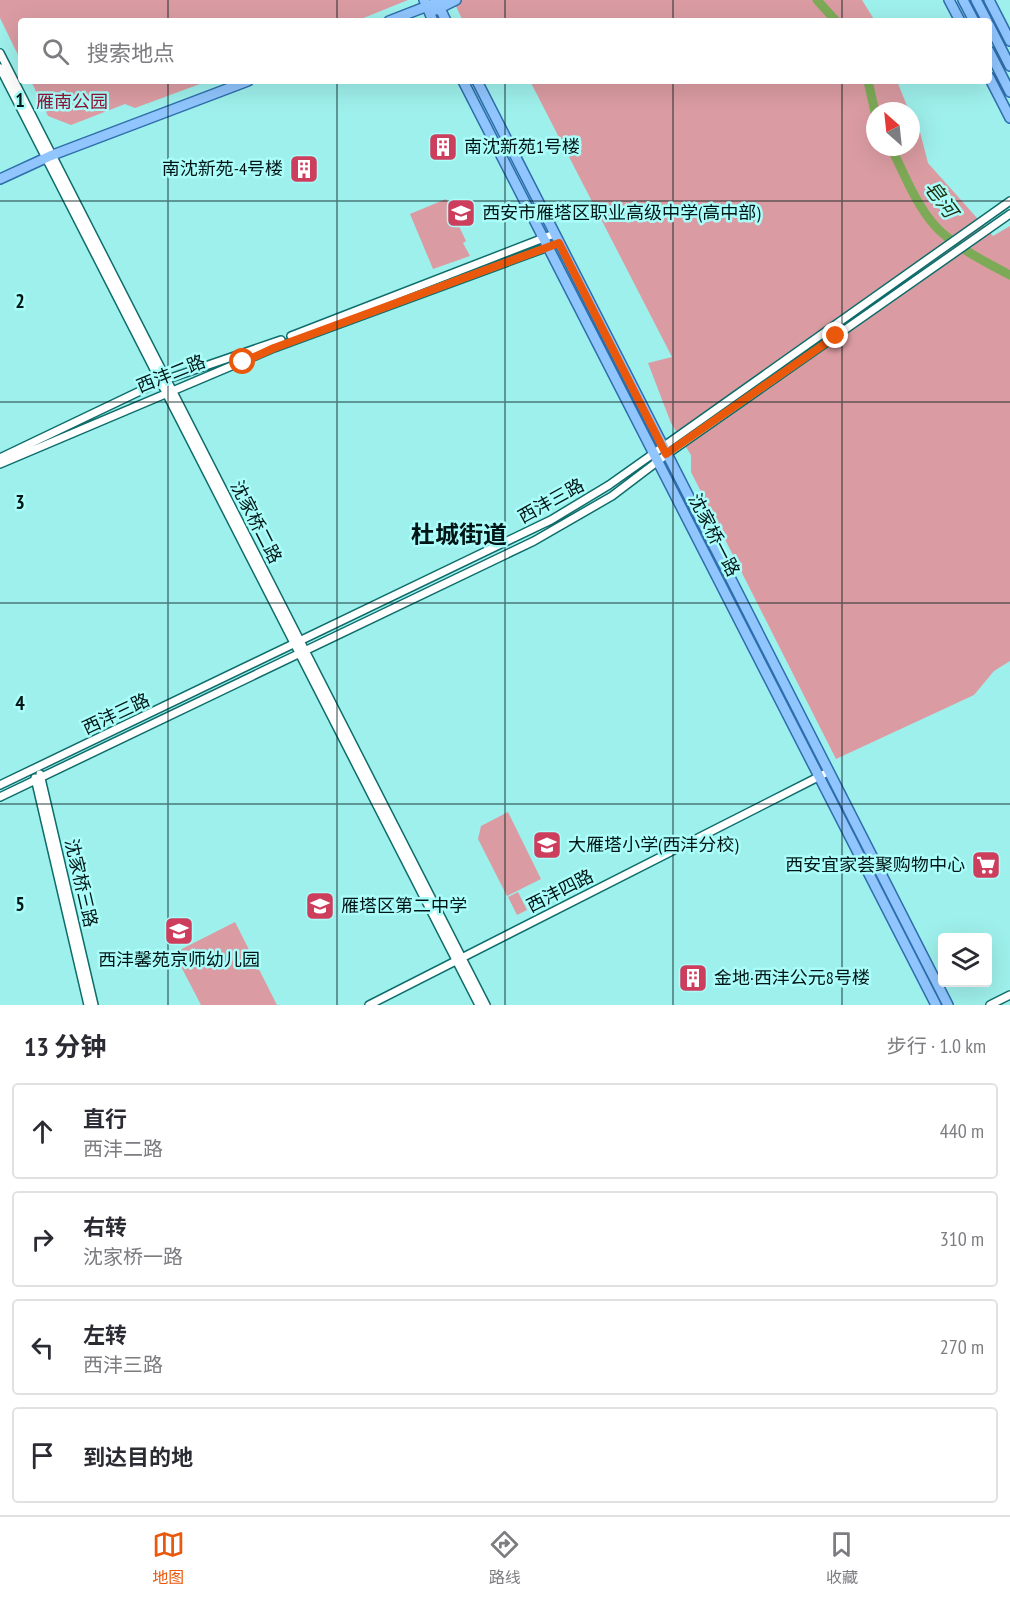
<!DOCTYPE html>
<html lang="zh">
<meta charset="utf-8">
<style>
:root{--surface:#fff;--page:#f2f2f3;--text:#2b2b33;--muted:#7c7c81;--line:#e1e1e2;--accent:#ea580c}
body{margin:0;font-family:"PT Sans Narrow","Noto Sans SC",sans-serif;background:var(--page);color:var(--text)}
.controls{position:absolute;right:18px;bottom:18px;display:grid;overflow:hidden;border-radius:6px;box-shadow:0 6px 24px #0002}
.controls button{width:54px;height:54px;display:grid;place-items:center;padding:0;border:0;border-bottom:2px solid var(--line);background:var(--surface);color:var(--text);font:30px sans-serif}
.compass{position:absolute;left:866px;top:102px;width:54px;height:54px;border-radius:50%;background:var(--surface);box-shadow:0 6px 24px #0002;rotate:333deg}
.stop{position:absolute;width:18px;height:18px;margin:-14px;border:4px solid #ea580c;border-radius:50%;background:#fff}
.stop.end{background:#ea580c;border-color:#fff;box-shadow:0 2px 6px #0008}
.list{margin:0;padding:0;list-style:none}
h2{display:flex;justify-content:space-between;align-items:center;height:78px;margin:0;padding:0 24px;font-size:26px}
h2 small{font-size:20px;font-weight:400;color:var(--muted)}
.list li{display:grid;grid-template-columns:39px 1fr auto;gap:18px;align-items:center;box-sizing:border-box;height:96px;margin:0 12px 12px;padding:0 12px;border:2px solid var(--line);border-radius:6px}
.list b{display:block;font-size:22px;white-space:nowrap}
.list p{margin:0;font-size:20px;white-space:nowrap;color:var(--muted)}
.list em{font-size:20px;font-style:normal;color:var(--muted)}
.icon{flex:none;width:33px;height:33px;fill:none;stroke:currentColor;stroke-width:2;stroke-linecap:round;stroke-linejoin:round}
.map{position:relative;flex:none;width:1010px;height:1005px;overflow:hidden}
.search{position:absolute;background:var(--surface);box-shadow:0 6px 24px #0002;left:18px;right:18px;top:18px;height:66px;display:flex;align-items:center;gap:15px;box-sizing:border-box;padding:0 21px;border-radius:6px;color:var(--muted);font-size:22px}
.sheet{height:510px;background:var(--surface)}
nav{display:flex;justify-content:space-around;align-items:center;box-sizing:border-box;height:84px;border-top:2px solid var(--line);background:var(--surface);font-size:16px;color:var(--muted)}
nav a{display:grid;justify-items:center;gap:3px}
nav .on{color:var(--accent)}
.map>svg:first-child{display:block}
.green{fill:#da9ca2}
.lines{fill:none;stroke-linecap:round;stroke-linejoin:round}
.river{stroke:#7daa57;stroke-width:9}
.minor-casing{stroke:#0e6d6b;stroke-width:10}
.major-casing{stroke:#2e6eab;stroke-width:12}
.minor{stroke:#fff;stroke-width:7}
.major{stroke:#90c5fd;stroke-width:9}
.route{stroke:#ea580c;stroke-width:8}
.grid{fill:none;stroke:#001616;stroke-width:1.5;stroke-opacity:0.55}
.labels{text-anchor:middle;stroke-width:5;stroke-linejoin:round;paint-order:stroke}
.park-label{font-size:18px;fill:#8e1536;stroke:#abfdfa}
.poi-label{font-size:18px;fill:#001616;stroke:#abfdfa;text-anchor:start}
.street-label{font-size:18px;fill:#001616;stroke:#abfdfa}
.water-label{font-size:20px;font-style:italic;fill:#20320f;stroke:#abfdfa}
.district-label{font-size:24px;font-weight:bold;fill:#001616;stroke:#abfdfa}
.grid-label{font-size:20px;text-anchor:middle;font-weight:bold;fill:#001616;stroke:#abfdfa;stroke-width:5;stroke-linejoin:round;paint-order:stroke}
</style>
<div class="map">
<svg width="1010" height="1005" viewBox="0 0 1010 1005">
<rect width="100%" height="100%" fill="#9ef0ec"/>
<path class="green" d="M0 0H408L356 21H21V61L0 18Z
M453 0H862L875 21H463Z
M31 81H208L135 108 125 104 71 125 48 116Z
M530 81H897L909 111H875V147H911V114L919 128 928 163 993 236 1010 226V661L994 671 974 695 836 759 691 472V455L671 423 648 363 672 357Z
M446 199 466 241 463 243 470 256 433 269 410 214Z
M508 812 541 879 507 896 478 839 481 826Z
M518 892 527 910 517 915 508 897Z
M235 922 277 1005H201L174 953Z"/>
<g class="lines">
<path class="river" d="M817 0 836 21
M868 81 875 112
M891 147C904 174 916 205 936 227 954 246 987 263 1010 275"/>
<g class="minor-casing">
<path id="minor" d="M0 53 486 1005
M0 68 479 1005
M291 336 554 234
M0 458 159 382 281 340
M0 464 274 348 559 243
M40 774 94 1005
M35 778 88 1005
M0 785 551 520 609 485 1010 201
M0 797 534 541 612 496 666 455 1010 214
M369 1005 828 772
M990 1005 1010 995"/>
</g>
<g class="major-casing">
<path id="major" d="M424 0 433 21
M949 0 960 21
M963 0 974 21
M976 0 987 21
M989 0 1010 41
M438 4 446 21
M436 10 456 0
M389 21 443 0
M989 25 1010 66
M989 51 1010 92
M989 77 1010 118
M463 81 936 1005
M477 81 948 1005
M0 179 50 156 248 81"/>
</g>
<use href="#minor" class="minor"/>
<use href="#major" class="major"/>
</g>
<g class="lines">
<path class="route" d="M243 362 274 348 559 243 666 454 836 336"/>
</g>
<path class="grid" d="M168 0V21M337 0V21M505 0V21M673 0V21M842 0V21M168 81V1005M337 81V1005M505 81V1005M673 81V1005M842 81V1005M0 201H1010M0 402H1010M0 603H1010M0 804H1010"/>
<defs>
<g id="building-square" transform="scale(1.5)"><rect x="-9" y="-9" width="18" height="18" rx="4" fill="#cd3d5c" stroke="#abfdfa"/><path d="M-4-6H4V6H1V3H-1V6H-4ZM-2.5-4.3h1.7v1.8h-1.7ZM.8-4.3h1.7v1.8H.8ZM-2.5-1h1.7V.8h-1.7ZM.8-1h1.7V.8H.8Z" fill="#fff"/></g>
<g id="school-square" transform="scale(1.5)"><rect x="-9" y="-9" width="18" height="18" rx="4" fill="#cd3d5c" stroke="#abfdfa"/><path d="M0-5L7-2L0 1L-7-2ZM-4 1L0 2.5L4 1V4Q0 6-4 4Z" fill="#fff"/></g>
<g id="supermarket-square" transform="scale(1.5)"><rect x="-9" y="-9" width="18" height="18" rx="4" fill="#cd3d5c" stroke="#abfdfa"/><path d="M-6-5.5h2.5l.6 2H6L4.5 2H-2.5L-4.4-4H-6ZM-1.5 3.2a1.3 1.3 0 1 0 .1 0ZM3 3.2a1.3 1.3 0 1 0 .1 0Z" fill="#fff"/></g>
</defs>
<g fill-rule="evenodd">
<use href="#building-square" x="443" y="147"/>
<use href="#building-square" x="304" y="169"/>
<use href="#school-square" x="461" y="213"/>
<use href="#school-square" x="547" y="845"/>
<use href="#supermarket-square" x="986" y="865"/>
<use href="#school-square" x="320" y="906"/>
<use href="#school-square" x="179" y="931"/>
<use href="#building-square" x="693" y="978"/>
</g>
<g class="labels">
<g class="park-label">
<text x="72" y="108">雁南公园</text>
</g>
<g class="poi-label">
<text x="464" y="153">南沈新苑1号楼</text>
<text x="283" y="175" text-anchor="end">南沈新苑-4号楼</text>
<text x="482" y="219">西安市雁塔区职业高级中学(高中部)</text>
<text x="568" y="851">大雁塔小学(西沣分校)</text>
<text x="965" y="871" text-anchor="end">西安宜家荟聚购物中心</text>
<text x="341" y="912">雁塔区第二中学</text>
<text x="179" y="966" text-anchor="middle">西沣馨苑京师幼儿园</text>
<text x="714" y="984">金地·西沣公元8号楼</text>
</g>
<g class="street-label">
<text transform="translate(171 374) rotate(-22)" y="6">西沣二路</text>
<text transform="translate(551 501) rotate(-29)" y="6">西沣三路</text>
<text transform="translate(256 522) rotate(63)" y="6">沈家桥二路</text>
<text transform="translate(714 535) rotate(63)" y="6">沈家桥一路</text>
<text transform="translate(116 714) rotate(-25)" y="6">西沣三路</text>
<text transform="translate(81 883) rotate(77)" y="6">沈家桥三路</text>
<text transform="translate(560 891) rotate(-27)" y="6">西沣四路</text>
</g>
<g class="water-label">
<text transform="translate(941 199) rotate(54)" y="7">皂河</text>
</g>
<g class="district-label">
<text x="459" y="543">杜城街道</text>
</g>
</g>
<g class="grid-label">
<text x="20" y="107">1</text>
<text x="20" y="308">2</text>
<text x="20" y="509">3</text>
<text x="20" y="710">4</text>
<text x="20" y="911">5</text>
</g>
</svg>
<div class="controls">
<button><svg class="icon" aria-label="layers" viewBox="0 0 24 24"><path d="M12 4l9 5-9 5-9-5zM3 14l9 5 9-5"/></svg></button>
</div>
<svg class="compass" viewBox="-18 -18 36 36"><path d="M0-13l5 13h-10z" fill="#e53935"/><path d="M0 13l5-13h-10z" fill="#7c7c81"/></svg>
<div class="stop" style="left:243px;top:362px"></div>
<div class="stop end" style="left:836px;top:336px"></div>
<div class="search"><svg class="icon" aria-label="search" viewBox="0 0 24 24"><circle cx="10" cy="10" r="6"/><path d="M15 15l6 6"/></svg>搜索地点</div>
</div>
<section class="sheet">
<h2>13 分钟<small>步行 · 1.0 km</small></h2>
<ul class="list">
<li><svg class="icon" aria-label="ahead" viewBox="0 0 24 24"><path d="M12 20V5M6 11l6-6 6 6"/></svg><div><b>直行</b><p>西沣二路</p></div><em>440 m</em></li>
<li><svg class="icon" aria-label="right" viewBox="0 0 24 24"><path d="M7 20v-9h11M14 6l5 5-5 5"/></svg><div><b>右转</b><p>沈家桥一路</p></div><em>310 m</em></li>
<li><svg class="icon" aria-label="left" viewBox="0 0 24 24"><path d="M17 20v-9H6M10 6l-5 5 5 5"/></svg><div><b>左转</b><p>西沣三路</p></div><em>270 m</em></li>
<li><svg class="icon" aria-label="arrive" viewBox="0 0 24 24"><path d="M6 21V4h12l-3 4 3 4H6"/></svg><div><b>到达目的地</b></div></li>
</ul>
</section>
<nav>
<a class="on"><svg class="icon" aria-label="map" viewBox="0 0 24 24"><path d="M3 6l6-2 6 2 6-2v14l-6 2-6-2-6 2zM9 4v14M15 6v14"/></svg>地图</a>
<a><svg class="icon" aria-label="directions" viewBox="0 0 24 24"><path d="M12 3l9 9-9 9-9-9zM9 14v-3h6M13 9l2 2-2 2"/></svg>路线</a>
<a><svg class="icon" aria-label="saved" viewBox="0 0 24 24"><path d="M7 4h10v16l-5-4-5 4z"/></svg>收藏</a>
</nav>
